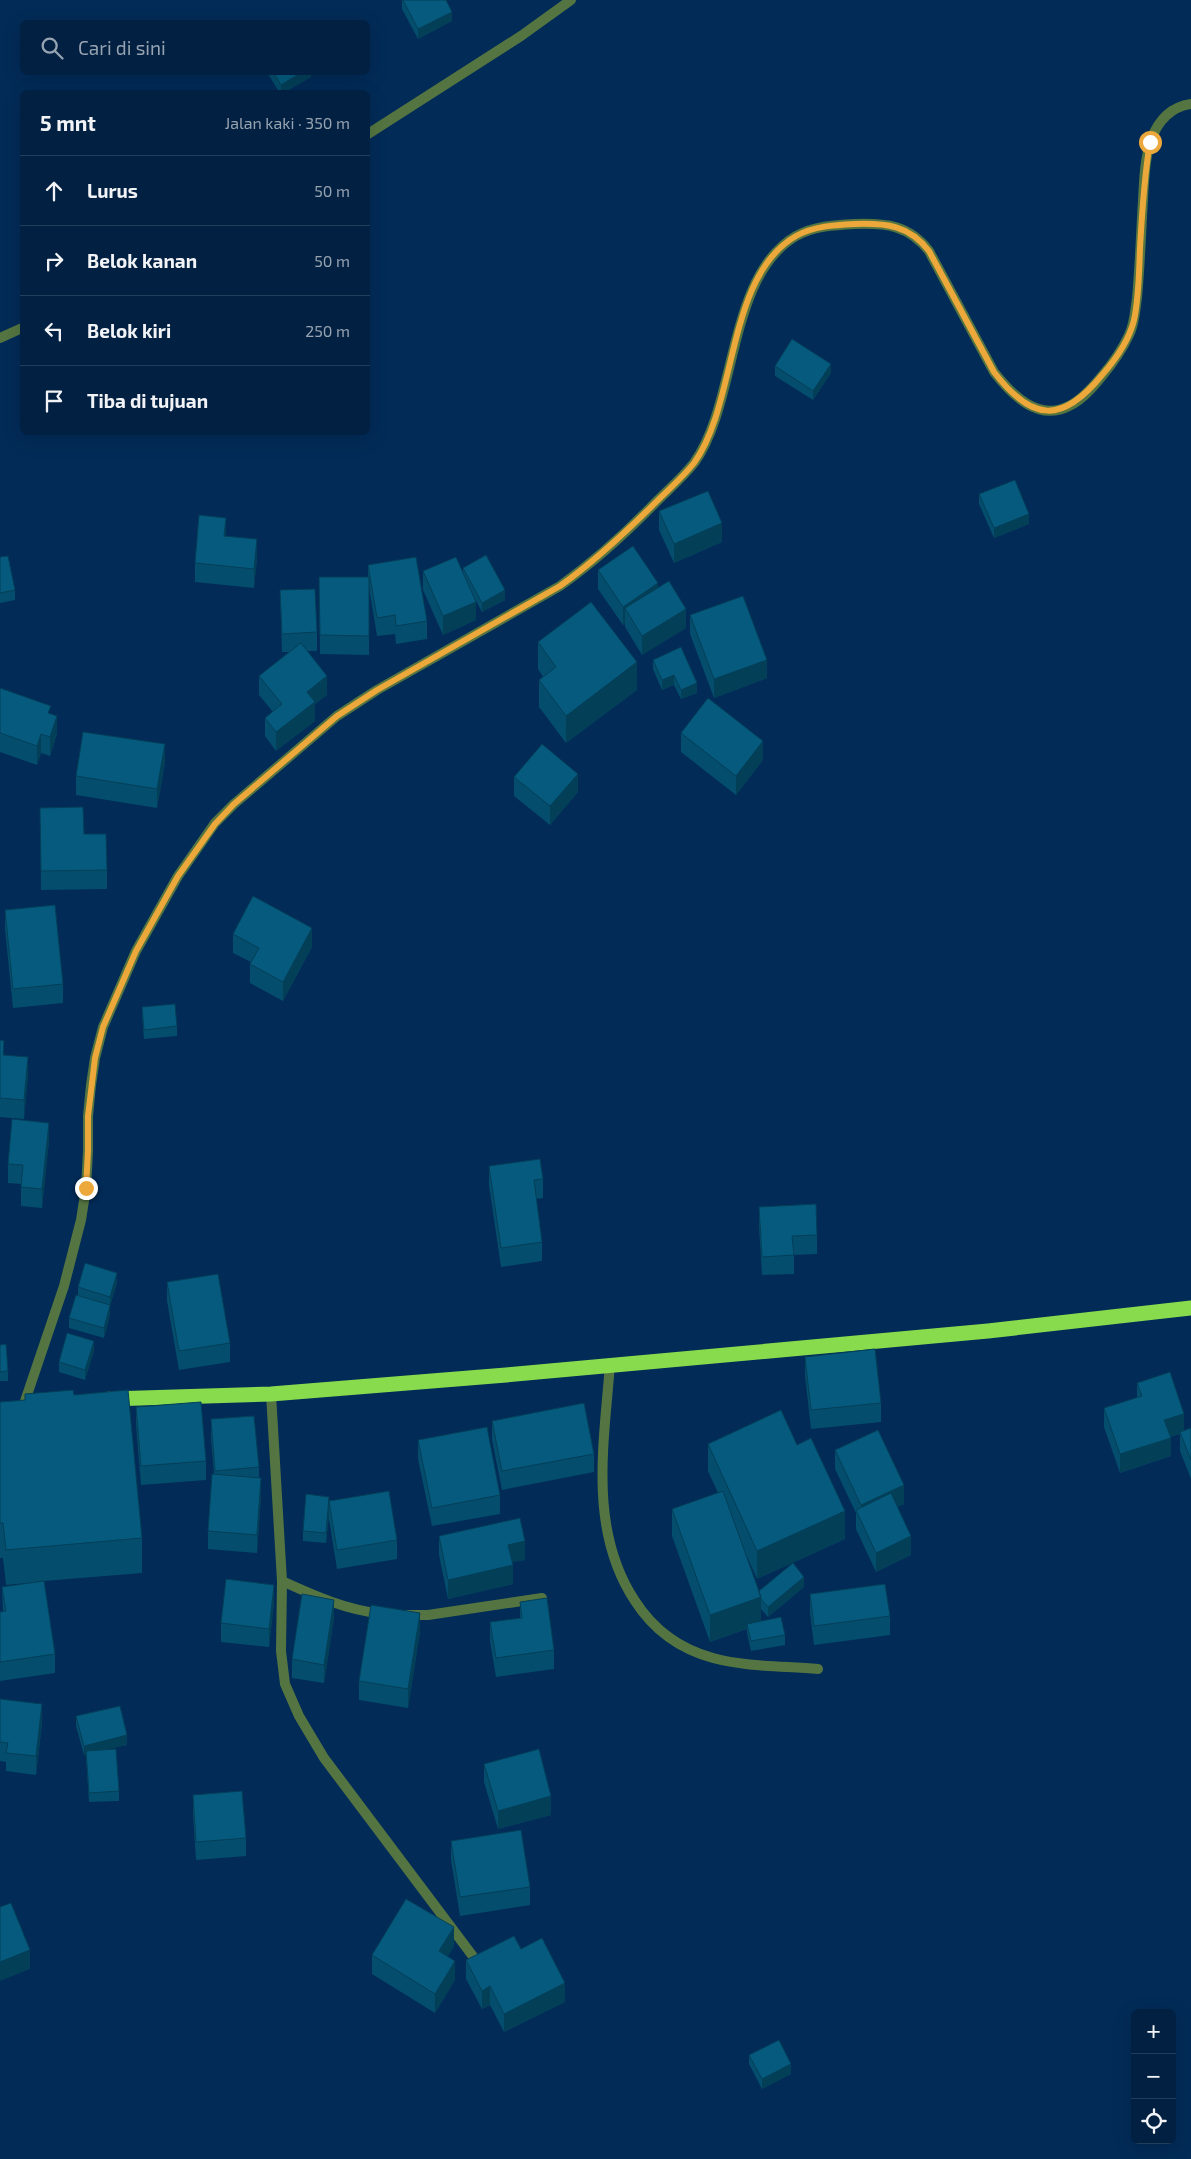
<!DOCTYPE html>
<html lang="id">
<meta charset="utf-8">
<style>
:root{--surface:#022041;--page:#102d4c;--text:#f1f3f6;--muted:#96a3b1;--line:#233e5a}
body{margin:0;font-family:"Exo 2",sans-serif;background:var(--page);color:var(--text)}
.controls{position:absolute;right:15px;bottom:15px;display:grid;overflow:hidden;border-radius:8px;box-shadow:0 5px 20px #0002}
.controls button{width:45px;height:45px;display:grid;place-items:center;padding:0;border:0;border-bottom:1px solid var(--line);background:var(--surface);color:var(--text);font:25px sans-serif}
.stop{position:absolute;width:15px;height:15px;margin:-11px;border:4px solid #eda83b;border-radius:50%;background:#fff}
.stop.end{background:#eda83b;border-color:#fff;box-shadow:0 1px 5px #0008}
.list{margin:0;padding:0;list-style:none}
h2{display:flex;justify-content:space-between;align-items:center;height:65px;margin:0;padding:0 20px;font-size:21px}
h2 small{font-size:16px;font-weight:400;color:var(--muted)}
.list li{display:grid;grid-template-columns:32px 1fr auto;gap:15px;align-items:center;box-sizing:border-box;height:70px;padding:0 20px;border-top:1px solid var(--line)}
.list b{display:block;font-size:19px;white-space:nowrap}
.list em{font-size:16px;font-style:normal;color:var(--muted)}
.icon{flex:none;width:28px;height:28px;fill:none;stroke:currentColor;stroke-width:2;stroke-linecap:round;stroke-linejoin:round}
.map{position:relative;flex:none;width:1191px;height:2159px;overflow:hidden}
.search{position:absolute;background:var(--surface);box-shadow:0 5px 20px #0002;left:20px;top:20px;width:350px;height:55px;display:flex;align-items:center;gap:12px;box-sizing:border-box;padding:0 18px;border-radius:8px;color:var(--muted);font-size:19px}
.panel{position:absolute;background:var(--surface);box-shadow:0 5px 20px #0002;left:20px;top:90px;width:350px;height:345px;border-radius:8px}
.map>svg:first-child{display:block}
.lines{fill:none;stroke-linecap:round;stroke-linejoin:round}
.street{stroke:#547541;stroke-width:10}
.highway{stroke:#87db4d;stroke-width:15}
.wall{fill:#044d6c}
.shaded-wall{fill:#043f58}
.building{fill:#055a7e;stroke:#043f58}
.route{stroke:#eda83b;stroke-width:6}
</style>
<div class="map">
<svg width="1191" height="2159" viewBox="0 0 1191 2159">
<rect width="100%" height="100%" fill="#022b57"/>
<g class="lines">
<path class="street" d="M368 134 521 36 571 0
M0 338 22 328
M610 1364C604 1444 588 1530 635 1601 653 1629 680 1649 713 1658 746 1667 784 1666 818 1669
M271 1394 282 1581 281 1651 285 1684 299 1716 324 1758 475 1959
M25 1401 64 1286 81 1220 86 1188 88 1151V1116L91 1085 95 1058 103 1027 136 951 178 876 215 823 234 804 337 716 377 690 560 586C595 561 627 532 657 501 669 489 683 477 694 463 738 402 727 276 796 236 814 226 835 225 855 224 886 223 909 225 929 251L994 372C1012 395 1038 422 1069 406 1082 400 1093 387 1102 376 1113 363 1122 350 1129 335 1135 323 1135 310 1137 298 1140 265 1141 232 1143 200 1144 180 1145 158 1151 140 1158 121 1170 107 1191 104
M282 1581C315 1596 346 1610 383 1614
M407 1615H428L542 1598"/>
<path class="highway" d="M109 1399 271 1394 506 1375 988 1331 1191 1308"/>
</g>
<path class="wall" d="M402 0 452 21 418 39 402 9Z
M267 72H311V77L285 92H279Z
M775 366 831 373 813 400 775 376Z
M979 494 1029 524 994 538 979 504Z
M659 511 722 542 674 563 659 530Z
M0 557 15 590V600L0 603Z
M257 558 254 588 195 582V563Z
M368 565 427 621V639L396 644 395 634 377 636 369 587V655L320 654 319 577H368Z
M463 568 505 600 482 612 475 599 476 620 443 635 423 590V571L463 572Z
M598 570 658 588 686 628 642 655 625 627V624L623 625 598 589Z
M280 590 317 632V651H308L327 695 315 704V721L276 751 265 736V718L273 712 259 695V676L289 652H282Z
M690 615 767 678 714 698 690 634Z
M538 642 637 690 566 743 539 707V680L543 677 538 669Z
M653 660 697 693 681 699 674 685 662 690 653 669Z
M0 688 57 734 50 756 41 753 37 765 0 752Z
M681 733 763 760 736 795 681 752Z
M165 763 157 808 76 795V776Z
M514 777 578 792 550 825 514 796Z
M40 808 84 834 107 870V889L41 890Z
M5 910 63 984V1003L13 1008 5 929Z
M233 934 312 947 283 1001 250 983V964L251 962 233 953Z
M142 1007 177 1026V1036L144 1039 142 1016Z
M0 1040 4 1055 28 1075 24 1119 0 1117Z
M49 1141 42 1208 21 1206V1184L8 1183V1164Z
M489 1166 543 1179V1198L536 1199 542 1242V1261L501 1267 489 1185Z
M759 1207 817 1235V1254L794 1255V1274L762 1275 759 1226Z
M167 1282 230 1343V1362L179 1370 167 1301Z
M117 1283 110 1306V1315L104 1338 69 1328V1318L78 1295V1287Z
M0 1345 8 1371V1381H0Z
M94 1351 85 1380 59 1372V1362Z
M805 1357 881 1403V1422L811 1429 805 1376Z
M1137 1383 1184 1431 1191 1428V1479L1180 1451V1434L1170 1437 1171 1456 1120 1473 1104 1427V1408L1137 1398Z
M0 1402 142 1538V1573L44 1581 55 1654V1673L0 1681V1612L3 1611 2 1587 39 1582 6 1585 3 1558H0Z
M136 1407 206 1461V1480L141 1485 136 1425Z
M211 1419 259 1467V1477L261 1496 257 1553 208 1549V1531L214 1474 211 1438Z
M492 1421 594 1454V1472L502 1490 492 1440Z
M418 1440 500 1495V1514L432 1526 418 1459Z
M708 1444 797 1445 845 1539 757 1579 746 1554 759 1591 804 1587 768 1617 761 1609V1621L785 1635V1645L751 1651 747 1633V1629L710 1642 672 1536V1509L718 1493 708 1471Z
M835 1450 904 1504 897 1507 911 1555 876 1572 856 1529V1513L835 1469Z
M329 1500 397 1540V1559L337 1569 329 1519V1515L326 1543 303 1541V1531Z
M439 1536 525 1560 512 1562 513 1584 448 1599 439 1555Z
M810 1594 890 1616V1635L814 1645 810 1613Z
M520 1602 554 1650V1669L496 1677 490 1641V1622L520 1618Z
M274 1603 269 1647 221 1642V1623Z
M334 1618 324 1683 292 1678V1659Z
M420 1632 408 1708 359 1700V1681Z
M0 1699 42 1723 36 1775 6 1771V1762L0 1761Z
M76 1716 127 1745 107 1749 119 1791V1801L89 1802 86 1755H84L76 1726Z
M484 1764 551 1815 498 1829 484 1782Z
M193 1795 246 1838V1856L196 1860 193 1814Z
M451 1841 530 1887V1905L460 1916 451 1860Z
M454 1946 448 1956 455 1980 435 2013 372 1974V1955Z
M521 1949 565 2002 504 2032 490 2005 482 2009 466 1979V1960Z
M749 2055 791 2074 762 2089 749 2064Z"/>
<path class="shaded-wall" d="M452 12V21L418 39V29Z
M302 72H311V77L285 92H281V85Z
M831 364V373L813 400V391Z
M1029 514V524L994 538V528Z
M226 518V537L224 536Z
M722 523V542L674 563V544Z
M257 539V558L254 588V569Z
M658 583V602L625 608V624L623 625V607Z
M505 590V600L482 612V603Z
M476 602V620L443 635V616Z
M686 609V628L642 655V636Z
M767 660V678L714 698V679Z
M637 662V690L566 743V716Z
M674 675V685L662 690V680Z
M327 676V695L315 704V721L276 751V732L307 692Z
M697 683V693L681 699V690Z
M57 716V734L50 756V737Z
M41 734V753L37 765V746Z
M763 741V760L736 795V776Z
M165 744V763L157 808V789Z
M578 774V792L550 825V806Z
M312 928V947L283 1001V982Z
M28 1057V1075L24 1119V1100Z
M49 1123V1141L42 1208V1189Z
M117 1273V1283L110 1306V1315L104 1338V1328L110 1306V1297Z
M94 1341V1351L85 1380V1370Z
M1184 1414V1433L1164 1438V1420Z
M1171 1438V1456L1120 1473V1454Z
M261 1478V1496L257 1553V1535Z
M904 1485V1504L862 1524 861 1521V1505Z
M329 1506V1515L326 1543V1533Z
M845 1511V1539L757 1579V1551Z
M911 1536V1555L876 1572V1553Z
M525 1541V1560L508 1563V1545Z
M513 1565V1584L448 1599V1580Z
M804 1577V1587L768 1617V1607Z
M274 1585V1603L269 1647V1629Z
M761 1597V1624H747V1629L710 1642V1615Z
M334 1600V1618L324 1683V1665Z
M420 1613V1632L408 1708V1689Z
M42 1704V1723L36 1775V1756Z
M127 1735V1745L84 1755V1746Z
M551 1796V1815L498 1829V1811Z
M454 1927V1946L439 1970V1951Z
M30 1950V1969L0 1981V1962Z
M455 1961V1980L435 2013V1994Z
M565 1983V2002L504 2032V2014Z
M490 1986V2005L482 2009V1991Z
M791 2064V2074L762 2089V2079Z"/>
<path class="building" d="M403 0H446L452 12 418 29Z
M273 72H302L281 85Z
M792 339 831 364 813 391 775 366Z
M1015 480 1029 514 994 528 979 494Z
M708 491 722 523 674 544 659 511Z
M199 515 226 518 224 536 257 539 254 569 195 563Z
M633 546 658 583 623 607 598 570Z
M486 555 505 590 482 603 463 568Z
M8 556 15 590 0 593V557Z
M416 557 427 621 396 626 395 615 377 618 368 565Z
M456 557 476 602 443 616 423 571Z
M319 577H369V636L320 635Z
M669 581 686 609 642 636 625 608Z
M315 589 317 632 282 634 280 590Z
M743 596 767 660 714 679 690 615Z
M591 602 637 662 566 716 539 680 556 667 538 642Z
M301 643 327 676 307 692 315 702 276 732 265 718 282 704 259 676Z
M681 647 697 683 681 690 674 675 662 680 653 660Z
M0 688 51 706 48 713 57 716 50 737 41 734 37 746 0 733Z
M708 698 763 741 736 776 681 733Z
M83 732 165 744 157 789 76 776Z
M542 744 578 774 550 806 514 777Z
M83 807 84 834H106L107 870 41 871 40 808Z
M253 896 312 928 283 982 250 964 259 948 233 934Z
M55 905 63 984 13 989 5 910Z
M175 1004 177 1026 144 1030 142 1007Z
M0 1040 4 1041 3 1055 28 1057 24 1100 0 1098Z
M12 1119 49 1123 42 1189 21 1187 23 1165 8 1164Z
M540 1159 543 1179 534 1180 542 1242 501 1248 489 1166Z
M816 1204 817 1235 792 1236 794 1255 762 1257 759 1207Z
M85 1263 117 1273 110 1297 78 1287Z
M218 1274 230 1343 179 1351 167 1282Z
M76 1295 110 1305 104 1328 69 1318Z
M67 1333 94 1341 85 1370 59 1362Z
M6 1344 8 1371 0 1372V1345Z
M875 1349 881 1403 811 1410 805 1357Z
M1170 1372 1184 1414 1164 1420 1171 1438 1120 1454 1104 1408 1142 1396 1137 1383Z
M73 1390 74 1395 128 1390 142 1538 6 1550 3 1523H0V1402L25 1400V1394Z
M201 1402 206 1461 141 1466 136 1407Z
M584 1403 594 1454 502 1471 492 1421Z
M781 1410 797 1445 811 1438 845 1511 757 1551 708 1444Z
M254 1416 259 1467 215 1471 211 1419Z
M487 1427 500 1495 432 1508 418 1440Z
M1191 1428V1460L1180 1432Z
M878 1430 904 1485 861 1505 835 1450Z
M212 1474 261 1478 257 1535 208 1531Z
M389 1491 397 1540 337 1550 329 1501Z
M723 1491 761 1597 710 1615 672 1509Z
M891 1493 911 1536 876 1553 856 1510Z
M306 1494 329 1497 326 1533 303 1531Z
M520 1518 525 1541 508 1545 513 1565 448 1580 439 1536Z
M793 1563 804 1577 768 1607 761 1599 759 1591Z
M226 1579 274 1585 269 1629 221 1623Z
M44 1581 55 1654 0 1662V1612L6 1611 2 1587Z
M885 1584 890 1616 814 1626 810 1594Z
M302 1594 334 1600 324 1665 292 1659Z
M547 1598 554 1650 496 1658 490 1622 522 1618 520 1602Z
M371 1605 420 1613 408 1689 359 1681Z
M781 1617 785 1635 751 1641 747 1624Z
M0 1699 42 1704 36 1756 6 1753 8 1743 0 1742Z
M120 1706 127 1735 84 1746 76 1716Z
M116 1749 119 1791 89 1793 86 1751Z
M539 1749 551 1796 498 1811 484 1764Z
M242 1791 246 1838 196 1842 193 1795Z
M521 1830 530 1887 460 1897 451 1841Z
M406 1899 454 1927 439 1951 455 1961 435 1994 372 1955Z
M11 1903 30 1950 0 1962V1907Z
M514 1936 521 1949 542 1938 565 1983 504 2014 490 1986 482 1991 466 1960Z
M779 2040 791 2064 762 2079 749 2055Z"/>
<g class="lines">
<path class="route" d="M86 1188 88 1151V1116L95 1058 103 1027 136 951 178 876 215 824 234 804 337 716 377 690 560 586C595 561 626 532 657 501 669 489 683 477 694 463 738 402 726 276 796 236 814 226 835 225 855 224 886 223 909 225 929 251L994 372C1032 422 1062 424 1102 375 1116 359 1129 341 1134 320 1139 297 1139 272 1140 248 1142 212 1144 178 1150 142"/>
</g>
</svg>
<div class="controls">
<button>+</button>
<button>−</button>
<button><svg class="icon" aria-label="locate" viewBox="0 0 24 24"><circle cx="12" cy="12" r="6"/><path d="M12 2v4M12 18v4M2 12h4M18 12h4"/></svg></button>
</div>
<div class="stop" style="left:1150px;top:142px"></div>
<div class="stop end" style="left:86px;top:1188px"></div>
<div class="search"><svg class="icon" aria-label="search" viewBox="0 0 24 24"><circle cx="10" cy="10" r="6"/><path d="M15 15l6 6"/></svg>Cari di sini</div>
<section class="panel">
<h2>5 mnt<small>Jalan kaki · 350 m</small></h2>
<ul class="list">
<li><svg class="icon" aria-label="ahead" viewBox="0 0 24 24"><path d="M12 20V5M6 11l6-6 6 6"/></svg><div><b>Lurus</b></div><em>50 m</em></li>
<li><svg class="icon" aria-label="right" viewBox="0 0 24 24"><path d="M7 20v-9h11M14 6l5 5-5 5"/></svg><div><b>Belok kanan</b></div><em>50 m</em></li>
<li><svg class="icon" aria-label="left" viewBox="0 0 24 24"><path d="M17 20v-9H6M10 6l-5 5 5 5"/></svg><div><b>Belok kiri</b></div><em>250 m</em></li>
<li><svg class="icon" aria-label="arrive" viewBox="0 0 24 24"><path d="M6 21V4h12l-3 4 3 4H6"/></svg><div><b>Tiba di tujuan</b></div></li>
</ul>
</section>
</div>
